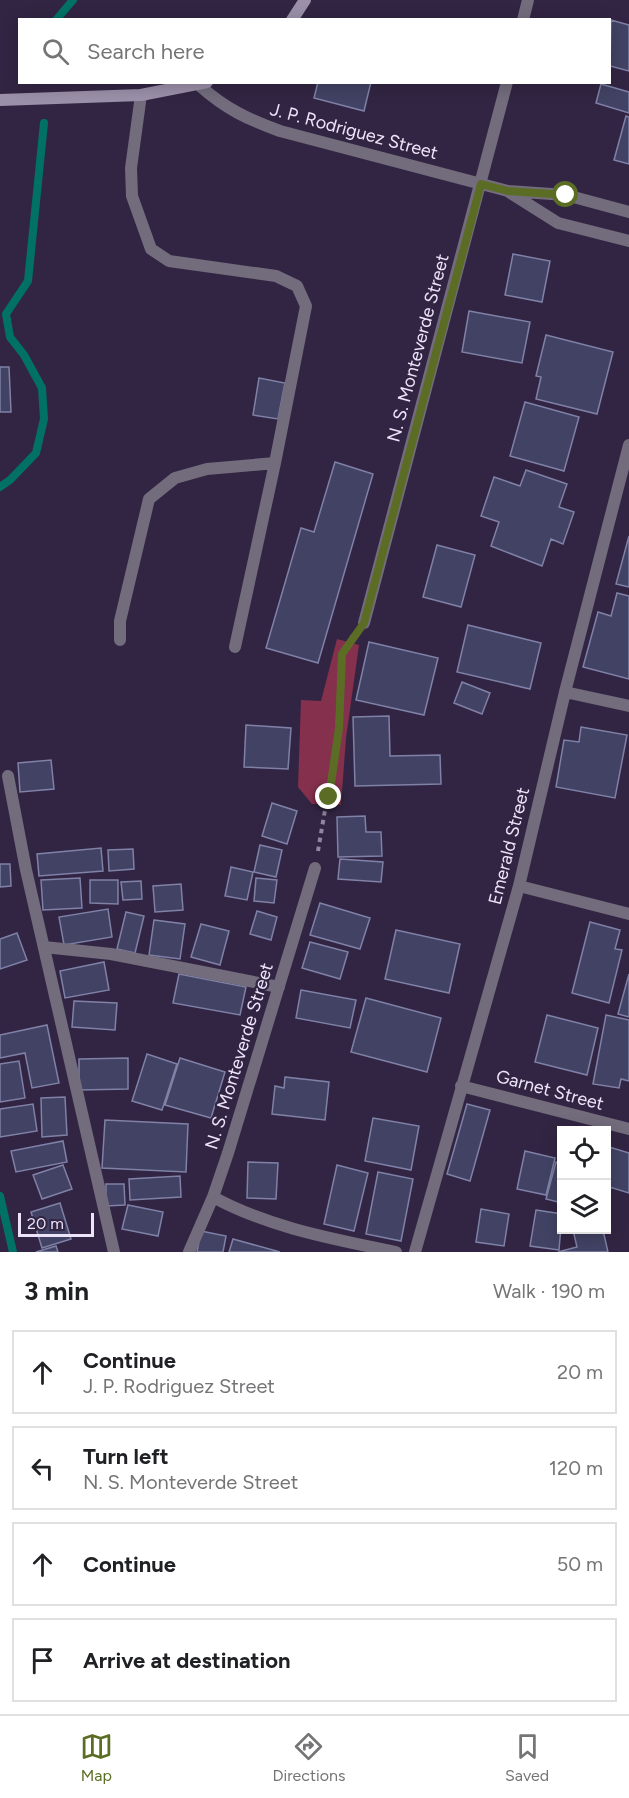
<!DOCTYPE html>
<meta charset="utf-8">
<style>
:root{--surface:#fff;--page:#f2f2f2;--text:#202124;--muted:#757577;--line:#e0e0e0;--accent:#5b6d25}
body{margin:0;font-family:Figtree,sans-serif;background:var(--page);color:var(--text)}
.controls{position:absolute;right:18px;bottom:18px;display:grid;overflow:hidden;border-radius:0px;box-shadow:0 3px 15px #0003}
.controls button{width:54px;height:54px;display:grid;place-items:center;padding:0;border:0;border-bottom:2px solid var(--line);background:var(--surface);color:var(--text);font:30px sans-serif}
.scale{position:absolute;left:18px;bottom:15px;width:76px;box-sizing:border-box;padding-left:6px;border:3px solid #ece4f9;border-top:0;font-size:16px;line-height:21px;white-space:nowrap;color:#ece4f9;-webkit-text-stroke:4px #322543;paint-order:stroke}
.stop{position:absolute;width:18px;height:18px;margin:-14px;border:4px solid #5b6d25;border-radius:50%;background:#fff}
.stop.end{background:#5b6d25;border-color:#fff;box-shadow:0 2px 6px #0008}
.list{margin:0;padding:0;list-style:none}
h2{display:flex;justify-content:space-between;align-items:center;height:78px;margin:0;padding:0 24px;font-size:26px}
h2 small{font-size:20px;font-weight:400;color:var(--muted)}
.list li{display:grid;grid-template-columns:39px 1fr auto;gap:18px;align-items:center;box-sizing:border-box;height:84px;margin:0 12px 12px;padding:0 12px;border:2px solid var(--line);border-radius:0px}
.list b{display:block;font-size:22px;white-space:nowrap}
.list p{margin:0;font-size:20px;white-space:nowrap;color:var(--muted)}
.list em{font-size:20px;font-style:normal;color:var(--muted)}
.icon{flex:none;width:33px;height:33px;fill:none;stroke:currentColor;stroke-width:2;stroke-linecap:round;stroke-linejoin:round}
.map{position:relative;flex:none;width:629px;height:1252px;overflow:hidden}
.search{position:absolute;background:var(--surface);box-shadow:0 3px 15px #0003;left:18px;right:18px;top:18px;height:66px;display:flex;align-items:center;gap:15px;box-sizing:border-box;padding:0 21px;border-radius:0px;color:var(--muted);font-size:22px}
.sheet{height:462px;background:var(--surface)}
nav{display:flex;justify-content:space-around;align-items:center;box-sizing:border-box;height:84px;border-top:2px solid var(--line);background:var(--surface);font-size:16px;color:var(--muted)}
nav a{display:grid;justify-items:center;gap:3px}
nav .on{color:var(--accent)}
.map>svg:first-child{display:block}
.green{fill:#85304c}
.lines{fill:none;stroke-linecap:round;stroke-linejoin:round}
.stream{stroke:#017166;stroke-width:8}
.building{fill:#424264;stroke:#7f81a7;stroke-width:1.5}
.path{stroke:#90869f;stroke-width:4;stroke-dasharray:4.5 4.5;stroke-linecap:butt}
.lane{stroke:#726c7c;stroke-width:12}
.street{stroke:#726c7c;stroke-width:12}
.secondary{stroke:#9a90a9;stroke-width:12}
.route{stroke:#5b6d25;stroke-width:8}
.labels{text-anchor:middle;stroke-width:4.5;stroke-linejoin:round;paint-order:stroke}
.street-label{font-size:18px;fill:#ece4f9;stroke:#322543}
</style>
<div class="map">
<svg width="629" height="1252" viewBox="0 0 629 1252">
<rect width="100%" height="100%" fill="#322543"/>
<path class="green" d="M337 639 359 645 346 738 341 805 312 804 298 787 301 700 321 701Z"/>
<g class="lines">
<path class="stream" d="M56 20 73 0
M0 487 10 480 36 453 44 419 42 388 24 355 10 337 6 314 28 281 44 123
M0 1196 13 1252"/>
</g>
<path class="building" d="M611 20 629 25V71L610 66Z
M318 82H371L364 111 314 98Z
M601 84 629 92V113L596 103Z
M626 116 629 117V164L614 160Z
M513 254 550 261 542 302 505 295Z
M469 311 530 322 522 363 462 352Z
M546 335 613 352 597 414 536 399 541 377 536 376Z
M0 367H9L11 412H0Z
M259 378 285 383 278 419 253 415Z
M525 402 579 417 564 471 510 456Z
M335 462 373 474 318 663 266 648 301 528 314 532Z
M526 470 567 484 559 507 574 512 563 544 551 539 542 566 491 546 499 522 481 516 494 477 520 486Z
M629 536V587L616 584Z
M437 545 475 555 461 607 423 597Z
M617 593 629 596V679L583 667 598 612 611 616Z
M468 625 541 643 530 689 457 672Z
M369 642 438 658 424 715 356 700Z
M462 682 490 693 482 714 454 703Z
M389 716 390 756 440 755 441 784 355 786 353 717Z
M246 725 291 728 288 769 244 767Z
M581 727 627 735 615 798 556 787 564 740 579 742Z
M51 760 54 789 20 792 18 763Z
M272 803 297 811 287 844 262 836Z
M365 816 366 832H381L382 856 338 857 337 817Z
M260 845 282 850 276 877 254 872Z
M101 848 103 871 39 876 37 854Z
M133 849 134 869 109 871 108 850Z
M340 859 383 862 381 882 338 879Z
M0 864H10L11 886 0 887Z
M231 867 253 872 247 900 225 896Z
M80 878 82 908 43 910 41 880Z
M256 878 277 880 274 903 254 901Z
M90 880H118V904L90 903Z
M141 881 142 899 123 900 121 882Z
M181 884 183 910 155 912 153 886Z
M320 903 370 918 360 949 310 935Z
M108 909 112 937 64 945 59 917Z
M257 911 277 917 271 940 250 934Z
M126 912 144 916 135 953 117 949Z
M154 920 185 924 180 959 149 955Z
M590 922 620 930 615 949 622 950 609 1003 572 993Z
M201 924 229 931 220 965 191 957Z
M396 930 460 944 449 993 385 979Z
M17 933 27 960 0 969V939Z
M310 942 348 952 340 979 302 968Z
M104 962 109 990 65 998 60 971Z
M179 974 246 987 240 1015 173 1003Z
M629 974V1017L618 1014Z
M301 990 356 1000 350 1028 296 1018Z
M366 998 441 1018 427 1072 351 1052Z
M74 1001 117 1003 115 1030 72 1027Z
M547 1015 598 1028 587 1075 535 1062Z
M606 1015 629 1020V1081L621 1079 619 1088 593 1084Z
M47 1025 59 1083 32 1088 25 1053 0 1058V1035Z
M147 1054 177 1064 162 1110 132 1101Z
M128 1058V1089L79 1090V1059Z
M180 1058 225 1072 211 1118 165 1105Z
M19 1061 25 1098 0 1102V1064Z
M285 1077 329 1082 325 1120 272 1114 275 1086 284 1088Z
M65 1097 67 1135 42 1137 41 1098Z
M33 1104 37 1131 0 1137V1109Z
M467 1104 490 1110 470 1181 447 1174Z
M373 1118 419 1126 411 1170 365 1161Z
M105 1120 188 1124 186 1172 102 1168Z
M63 1141 67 1162 16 1172 11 1151Z
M606 1146 629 1153V1193L606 1186Z
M525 1151 555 1158 546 1195 517 1189Z
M248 1162 278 1163 276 1199 247 1198Z
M556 1162 562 1163V1203L546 1199Z
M63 1165 72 1189 42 1199 33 1175Z
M337 1165 368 1173 354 1231 324 1224Z
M378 1172 413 1179 401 1241 366 1234Z
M180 1176 181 1197 130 1200 129 1179Z
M106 1184H124L125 1205 106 1206Z
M60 1203 71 1239 42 1248 31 1212Z
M128 1205 163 1212 158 1236 122 1229Z
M481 1209 509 1214 504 1246 476 1242Z
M536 1210 562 1214 559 1250 530 1246Z
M573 1230H603L608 1252H558L577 1247Z
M201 1231 226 1236 223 1252H197Z
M233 1239 280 1252H229Z
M56 1246 58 1252H36Z"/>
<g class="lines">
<path class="path" d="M318 851 339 728 342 654 353 635"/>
<path class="lane" d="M141 95 131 168 132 196 151 249 169 261 276 276 297 286 306 306 275 463
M120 640V621L149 499 175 478 207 469 275 463 235 647"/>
<path class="street" d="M523 20 528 0
M200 86C226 109 247 119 280 131L508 191 566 195 629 212
M509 192 558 223 629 241
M364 623 507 82
M565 692 629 706
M8 776 26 870 114 1252
M519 886 629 914
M44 947 111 954 279 987
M461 1086 629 1129
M213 1197C270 1228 334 1239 396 1252
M189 1252 213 1197 228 1153 315 868
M415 1252 519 886 565 692 629 445"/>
<path class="secondary" d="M292 20 305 0
M0 100 141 95 207 82"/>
</g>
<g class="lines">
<path class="route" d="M329 797 339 728 342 654 364 623 481 184 508 191 566 195"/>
</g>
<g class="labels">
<g class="street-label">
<text transform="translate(354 131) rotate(15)" y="6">J. P. Rodriguez Street</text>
<text transform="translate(418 348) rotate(-75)" y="6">N. S. Monteverde Street</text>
<text transform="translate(509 846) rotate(-76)" y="6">Emerald Street</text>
<text transform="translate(239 1056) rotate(-73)" y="6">N. S. Monteverde Street</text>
<text transform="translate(550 1090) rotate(15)" y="6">Garnet Street</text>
</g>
</g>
</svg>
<div class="controls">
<button><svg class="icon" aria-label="locate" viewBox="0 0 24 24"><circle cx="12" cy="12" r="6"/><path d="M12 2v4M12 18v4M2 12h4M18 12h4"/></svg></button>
<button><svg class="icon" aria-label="layers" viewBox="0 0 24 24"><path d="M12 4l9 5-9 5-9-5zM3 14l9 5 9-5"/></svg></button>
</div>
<div class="scale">20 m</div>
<div class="stop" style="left:566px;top:195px"></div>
<div class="stop end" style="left:329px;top:797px"></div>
<div class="search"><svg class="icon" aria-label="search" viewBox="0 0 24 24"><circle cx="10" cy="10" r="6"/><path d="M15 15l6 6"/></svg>Search here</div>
</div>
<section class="sheet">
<h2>3 min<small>Walk · 190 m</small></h2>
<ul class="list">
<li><svg class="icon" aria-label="ahead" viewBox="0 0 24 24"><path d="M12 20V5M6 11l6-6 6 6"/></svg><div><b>Continue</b><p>J. P. Rodriguez Street</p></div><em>20 m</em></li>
<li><svg class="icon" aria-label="left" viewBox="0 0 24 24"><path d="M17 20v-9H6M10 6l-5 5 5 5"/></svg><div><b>Turn left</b><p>N. S. Monteverde Street</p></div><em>120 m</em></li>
<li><svg class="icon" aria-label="ahead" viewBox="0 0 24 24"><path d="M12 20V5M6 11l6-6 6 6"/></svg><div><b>Continue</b></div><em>50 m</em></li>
<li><svg class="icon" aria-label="arrive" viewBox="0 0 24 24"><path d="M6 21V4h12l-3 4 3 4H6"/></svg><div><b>Arrive at destination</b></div></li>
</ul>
</section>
<nav>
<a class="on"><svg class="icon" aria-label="map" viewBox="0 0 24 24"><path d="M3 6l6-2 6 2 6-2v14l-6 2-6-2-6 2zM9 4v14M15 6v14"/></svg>Map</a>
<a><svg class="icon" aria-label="directions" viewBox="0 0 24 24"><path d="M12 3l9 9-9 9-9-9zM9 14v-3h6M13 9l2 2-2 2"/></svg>Directions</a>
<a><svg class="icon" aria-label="saved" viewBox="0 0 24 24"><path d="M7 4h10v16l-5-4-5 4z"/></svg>Saved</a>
</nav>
